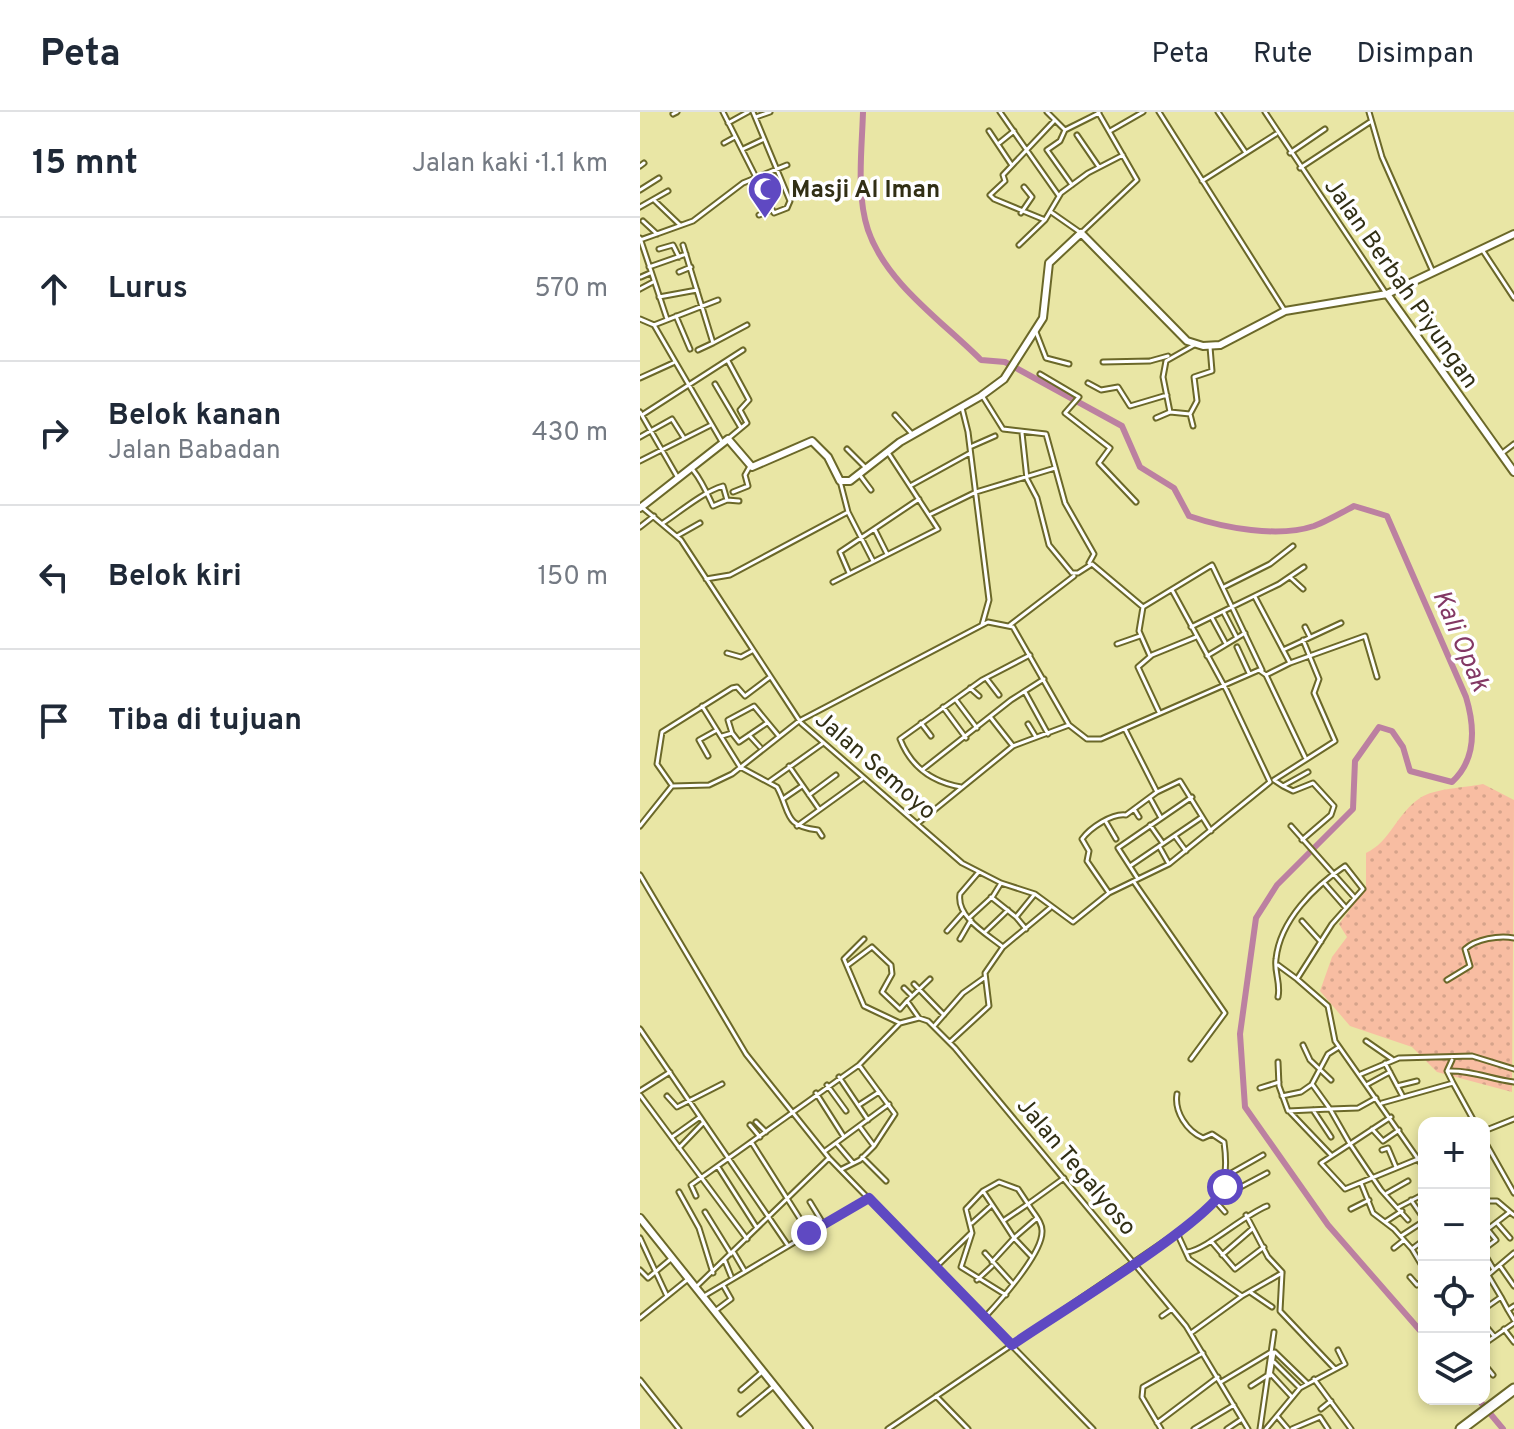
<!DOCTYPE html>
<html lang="id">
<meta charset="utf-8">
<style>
:root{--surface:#fff;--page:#f2f2f3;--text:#1f2937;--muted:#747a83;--line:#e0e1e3}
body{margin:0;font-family:Overpass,sans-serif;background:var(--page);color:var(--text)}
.controls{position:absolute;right:24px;bottom:24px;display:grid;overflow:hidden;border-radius:16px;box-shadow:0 4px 12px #0003}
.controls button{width:72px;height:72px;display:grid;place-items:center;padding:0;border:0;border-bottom:2px solid var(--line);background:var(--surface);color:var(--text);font:40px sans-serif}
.stop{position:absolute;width:24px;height:24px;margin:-18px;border:6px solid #5f49c2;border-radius:50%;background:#fff}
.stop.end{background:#5f49c2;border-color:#fff;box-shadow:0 2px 8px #0008}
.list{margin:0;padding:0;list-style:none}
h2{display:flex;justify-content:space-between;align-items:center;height:104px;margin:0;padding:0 32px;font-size:34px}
h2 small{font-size:26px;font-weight:400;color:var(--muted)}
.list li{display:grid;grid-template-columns:52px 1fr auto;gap:24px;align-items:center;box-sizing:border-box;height:144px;padding:0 32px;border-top:2px solid var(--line)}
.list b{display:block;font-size:30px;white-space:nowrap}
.list p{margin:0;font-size:26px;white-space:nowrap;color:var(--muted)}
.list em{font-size:26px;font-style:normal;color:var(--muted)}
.icon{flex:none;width:44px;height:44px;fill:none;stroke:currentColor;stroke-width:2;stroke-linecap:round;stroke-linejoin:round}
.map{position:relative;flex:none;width:874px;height:1317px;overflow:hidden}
header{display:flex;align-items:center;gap:48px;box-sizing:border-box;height:112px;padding:0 40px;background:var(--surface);border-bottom:2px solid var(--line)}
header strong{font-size:38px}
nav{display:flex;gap:44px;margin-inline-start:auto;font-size:28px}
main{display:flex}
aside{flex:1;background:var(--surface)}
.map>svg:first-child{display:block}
.grass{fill:url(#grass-dots)}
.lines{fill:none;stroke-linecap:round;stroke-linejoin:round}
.river{stroke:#bc80a1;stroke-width:6}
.street-casing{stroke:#6b6829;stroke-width:7}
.secondary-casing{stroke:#6b6829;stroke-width:10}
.highway-casing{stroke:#6b6829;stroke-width:13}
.street{stroke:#fff;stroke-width:3}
.secondary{stroke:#fff;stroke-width:6}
.highway{stroke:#fff;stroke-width:9}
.route{stroke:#5f49c2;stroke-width:10}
.labels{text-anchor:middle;stroke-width:7;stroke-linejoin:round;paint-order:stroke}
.poi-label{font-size:24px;font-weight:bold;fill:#312f15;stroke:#fff;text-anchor:start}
.street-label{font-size:24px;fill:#312f15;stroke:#fff}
.water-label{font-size:26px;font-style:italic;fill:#833864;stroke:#fff}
</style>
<header>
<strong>Peta</strong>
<nav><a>Peta</a><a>Rute</a><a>Disimpan</a></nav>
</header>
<main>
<aside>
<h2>15 mnt<small>Jalan kaki · 1.1 km</small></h2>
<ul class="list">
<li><svg class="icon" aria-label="ahead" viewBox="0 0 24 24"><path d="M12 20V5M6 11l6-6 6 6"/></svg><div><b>Lurus</b></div><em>570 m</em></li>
<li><svg class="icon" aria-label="right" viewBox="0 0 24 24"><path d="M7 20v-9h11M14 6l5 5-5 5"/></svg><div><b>Belok kanan</b><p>Jalan Babadan</p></div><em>430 m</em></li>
<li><svg class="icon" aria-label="left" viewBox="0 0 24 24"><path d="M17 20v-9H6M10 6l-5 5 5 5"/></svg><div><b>Belok kiri</b></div><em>150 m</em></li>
<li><svg class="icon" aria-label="arrive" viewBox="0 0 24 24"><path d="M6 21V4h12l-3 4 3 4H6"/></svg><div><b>Tiba di tujuan</b></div></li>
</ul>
</aside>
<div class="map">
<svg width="874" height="1317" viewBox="0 0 874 1317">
<defs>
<pattern id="grass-dots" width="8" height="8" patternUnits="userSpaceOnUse" patternTransform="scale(2)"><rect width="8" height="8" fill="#f8bda2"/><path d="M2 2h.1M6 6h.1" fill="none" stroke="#d5a38b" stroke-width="1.8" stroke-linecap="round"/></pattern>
</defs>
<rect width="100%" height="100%" fill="#e9e6a5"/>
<path class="grass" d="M843 672 874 688 872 980 797 960 772 935 710 914 680 879 692 845 707 825 699 812 726 776V741C750 730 757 701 780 686 795 676 824 676 843 672Z"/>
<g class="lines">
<path class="river" d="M223 0C222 37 216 82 228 118 246 171 302 209 341 248L365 250 482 314 500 355 534 376 549 404C584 416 638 426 674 414 687 409 701 401 714 394L747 404 826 585C835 615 836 648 812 670L770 659 763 635 752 619 739 615 715 649 713 697 637 773 616 806 600 922 605 995 688 1113 784 1223
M838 1287 863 1317"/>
<g class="street-casing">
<path id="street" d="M83 0 134 101 147 96 150 89 113 0
M360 0 419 84
M407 0 425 18 459 1
M519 0 645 199
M578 0 606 41
M625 0 745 180
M729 0 742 45 793 160
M33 2 37 0
M116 5 130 0
M414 9 363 63 365 69 350 83 354 87 405 108 421 81 448 61 483 43
M88 11 108 0
M425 18 420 29 407 38 432 73
M349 19 371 52
M470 19 503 0
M437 23 459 55
M84 31 95 25
M358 32 374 19
M103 37 124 27
M650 41 685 17
M0 54 4 51
M660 56 730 10
M562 69 636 22
M0 78 19 66
M14 88 40 113
M0 95 28 79
M411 100 441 121 497 68 458 0
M381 101 392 85 384 75
M119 103 132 98
M3 109 17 122
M0 126 27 207
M0 128 53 109 103 71 147 53
M43 133 73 231 58 238
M379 133 405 108
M19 137 33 133 39 145
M843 139 874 186
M9 155 46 142
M39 160 51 155
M1 165 10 161
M0 177 13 170
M19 185 57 178
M36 204 50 237
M0 207 14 213 78 188
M14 213 82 330
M396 220 406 246 429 252
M73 231 107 213
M88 249 109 288 100 298 107 311 89 326
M463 250 510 249 528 244
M400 262 439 285 425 301 470 336 459 351 496 390
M0 266 33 251
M448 271 461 278 478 275 490 294 527 283
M75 272 101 316
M343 285 363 317 406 322 425 391 454 442 449 451
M322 296 328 320 349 488 342 513
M0 300 38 366
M530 300 523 265 526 249 556 232
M550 302 557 289 554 265 572 259 570 235
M2 303 103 238
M255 303 272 322
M516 306 530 300 550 302 553 314
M382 321 387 367 397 386 409 433 432 461H438L452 452 503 495 572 453 622 558
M0 325 32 307 44 326
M330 335 355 324
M207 337 226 356
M861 342 874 332
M0 349 71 313
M219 362 231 378
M200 369 208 400 233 449
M270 374 330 341
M93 380 108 374 105 363 109 356
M87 388 99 389
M3 396 41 428 161 611 322 751 361 771 395 782 433 810 469 781 529 752 630 670 587 579 532 478
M289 403 336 380 415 356
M23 411C41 399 63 380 83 374L87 388 73 394C67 381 62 369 53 358
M0 415 14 404
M235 418 247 442
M37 424 60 411
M209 461 200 440 279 387
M651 466 663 477
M66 467 90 463 208 400
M193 470 298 417 247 339
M584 475 630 452 653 434
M615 485 650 551 725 524 737 565
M503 495 499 519 510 544
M584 501 597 526
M572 506 585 530
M370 513 434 464
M551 515 639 472 664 455
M665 515 670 525
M477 532 500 524
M597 535 609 561
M643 538 701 511
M87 541 101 545 112 539
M567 544 605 521
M626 563 650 551
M346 566 359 583
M330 576 339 584
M385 580 408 622
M316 588 337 616
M62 594 100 655 137 675C151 701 143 714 178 718L182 724
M303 595 326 626
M519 600 498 555 512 543 556 525
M351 606 373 634
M281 611 291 624
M388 612 396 625
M485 617 517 680
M92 621 99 630 127 611
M109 623 120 635
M82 624 92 621 88 608 114 594 138 623
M68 644 59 628 77 618
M149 654 179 697
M282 658 371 588 404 567
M634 668 695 629 674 581 679 567 663 528
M634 668 643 674 668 660
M130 669 182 632
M31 672 17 652 22 620 92 576 97 575 105 584 130 565
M643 674 653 679 673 671 694 694 691 703 662 728
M321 675C292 670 271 655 260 627L342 568 390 543
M169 683 196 663
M510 686 521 706
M143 687 162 674
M494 697 499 705
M466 710 476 727
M277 712 373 634 429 613
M510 713 522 730
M0 714 32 674 69 673 92 662 159 609 348 510 373 515 429 613 447 627H461L619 558 626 563 665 645
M157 714 222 667
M651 714 715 786
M535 724 546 739
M519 734 529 752
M490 754 562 705
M338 761 320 782C316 805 347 822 363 835L410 796
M0 763 106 942 189 1046 453 1317
M498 767 478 736 552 685
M494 770 585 901 551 947
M685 772 706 796
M469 781 447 749 449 739 442 727C450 716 472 701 486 703L517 680 540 669 571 719
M351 785 376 805 394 783
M376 805 386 817
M329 806 353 784 361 771
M662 809 681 830
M307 819 323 801
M345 820 368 798
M224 827 204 847 224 894 260 911
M320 827 331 808
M208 853 232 835 251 853 252 862 242 880 260 897 267 889 279 906
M638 853 657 867
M807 868 830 854 825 837C836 827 859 823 874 826
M274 872 304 903
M264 876 272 884
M638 885C641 871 634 860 636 847 640 808 675 774 705 754L723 777 692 812 657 867 688 894 695 929 778 1047 705 1077 681 1051 710 1032 690 997 648 999 639 974 638 950
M267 889 290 867
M295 913 323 881 344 866
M0 917 147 1132
M726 929 752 947
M310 930 349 894 345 861 363 835
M663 933 670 948 691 968
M699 935 688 942 672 972 690 997 718 996 736 986
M745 951 762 983
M219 953 255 1002 234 1034
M808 959C832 958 850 967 874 970
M721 962 759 946 832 944 874 957
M199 965 228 1008
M813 971 835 1011
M728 972 750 960
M187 973 206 999
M757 974 777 969
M620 976 639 970
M0 979 30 960
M176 981 204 1025
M0 983 107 1127
M27 984 37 995 82 972
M642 984 661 980 671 973
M742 991 813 971 807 959 812 948
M219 993 239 980
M673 998 691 1025
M650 1000 691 1043
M751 1005 710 1032 741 1078 768 1108
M116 1010 126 1020
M110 1013 120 1025
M732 1017 743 1029 759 1018
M844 1019 874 1007
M32 1025 60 1005
M844 1028 874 1081
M112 1031 169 1121
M196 1031 213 1051
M39 1036 63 1011
M742 1038 748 1036 756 1055
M185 1039 249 992
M222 1045 246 1069
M784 1045 778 1047 784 1056
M78 1055 117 1116
M202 1057 220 1048 234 1034 220 1015
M586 1064 623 1043
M721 1071 733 1101 754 1117 772 1137
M343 1079 363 1109
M39 1080 59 1116 73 1161
M747 1081 768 1069
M56 1084 51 1073 219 953 260 911 279 906 288 909 315 936 546 1214 608 1317
M580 1086 627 1061
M771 1088 784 1107
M844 1089H857L870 1100
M170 1090 184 1113
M577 1091 585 1100
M759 1095 784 1082
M711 1097 729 1088
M65 1100 91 1142
M606 1103 628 1145 642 1160
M745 1110 762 1099
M332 1111 352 1093
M857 1111 870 1126
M844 1120 870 1100 874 1103
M537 1121 549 1147 602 1184 642 1161
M761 1124 784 1109
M0 1126 26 1182
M784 1128 772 1137 784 1157
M571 1129 595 1157 624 1135
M754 1136 764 1128
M844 1137 856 1128 848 1118
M547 1140C566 1138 602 1104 627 1094
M94 1141 104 1158
M345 1141 373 1172
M844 1141 854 1158
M582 1143 612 1117
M85 1149 91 1164
M352 1150 374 1126 391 1144
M860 1154 874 1174
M296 1155 331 1121
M0 1158 8 1166 32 1146
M642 1161 640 1199 695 1257
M848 1163 874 1141
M770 1165 777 1173 784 1168
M844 1166 848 1163 861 1185
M337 1168 352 1154
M57 1174 189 1046
M610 1180 632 1195
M366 1183 321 1155 332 1121 326 1097 343 1079 359 1070 378 1077 388 1092 363 1109 374 1126 397 1106
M64 1184 229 1086
M874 1194 868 1198 874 1208
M844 1197 861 1185 868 1198
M75 1199 91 1187 83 1173
M522 1204 532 1197
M345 1205C360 1189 402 1142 402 1120 403 1110 393 1101 388 1092L424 1066
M0 1206 47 1168
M844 1212 854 1224
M864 1217 874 1230
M551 1221 602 1184
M844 1232 874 1211
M844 1235V1243
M635 1240 667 1271
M634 1250 660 1276
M844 1252 853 1263
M630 1261 652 1285
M630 1264 634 1240
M674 1267 711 1317
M0 1268 39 1317
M581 1270 631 1240
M611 1274 628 1263
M101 1278 122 1260
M296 1284 328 1317
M681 1297 691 1289
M100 1302 134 1274
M637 1304 648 1317
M517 1311 578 1265
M248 1317 531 1125C572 1093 592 1087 584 1030L572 1022 563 1026C547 1019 534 1000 537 982
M521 1317 502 1285 503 1275 563 1241
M554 1317 594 1293
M587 1317 602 1307
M620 1317 634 1220
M626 1317 660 1276 705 1252 698 1238
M652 1317 680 1305 688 1317"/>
</g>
<g class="secondary-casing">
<path id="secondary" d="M747 182 874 360
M0 396 88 327 112 355 172 329 188 345 200 369H210L260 330 341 284 364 267 403 206 409 151 441 121 547 229 563 234 580 233 645 199 747 182 874 122
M0 1106 169 1317"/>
</g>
<g class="highway-casing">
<path id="highway" d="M821 1317 874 1277"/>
</g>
<use href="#street" class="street"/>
<use href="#secondary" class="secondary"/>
<use href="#highway" class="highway"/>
</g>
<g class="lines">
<path class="route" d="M169 1121 229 1086 372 1233C412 1205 570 1110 585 1075"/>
</g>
<defs>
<g id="mosque-pin" transform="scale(1.8)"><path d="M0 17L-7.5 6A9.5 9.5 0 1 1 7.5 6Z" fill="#5f49c2" stroke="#fff"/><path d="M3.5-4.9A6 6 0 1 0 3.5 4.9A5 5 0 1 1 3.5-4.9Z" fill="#fff"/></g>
</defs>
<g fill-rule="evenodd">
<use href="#mosque-pin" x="125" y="77"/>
</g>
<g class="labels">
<g class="poi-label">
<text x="151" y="85">Masji Al Iman</text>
</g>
<g class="street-label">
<text transform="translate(762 171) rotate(55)" y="8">Jalan Berbah Piyungan</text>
<text transform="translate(236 653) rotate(41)" y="8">Jalan Semoyo</text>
<text transform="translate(437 1054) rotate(50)" y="8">Jalan Tegalyoso</text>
</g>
<g class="water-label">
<text transform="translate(822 528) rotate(67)" y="9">Kali Opak</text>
</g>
</g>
</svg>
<div class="controls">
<button>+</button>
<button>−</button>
<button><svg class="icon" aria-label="locate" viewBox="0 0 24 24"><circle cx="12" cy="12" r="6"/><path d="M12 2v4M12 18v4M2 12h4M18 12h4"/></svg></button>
<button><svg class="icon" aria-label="layers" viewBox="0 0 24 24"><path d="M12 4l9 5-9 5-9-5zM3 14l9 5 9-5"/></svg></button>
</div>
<div class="stop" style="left:585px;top:1075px"></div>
<div class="stop end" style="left:169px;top:1121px"></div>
</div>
</main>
